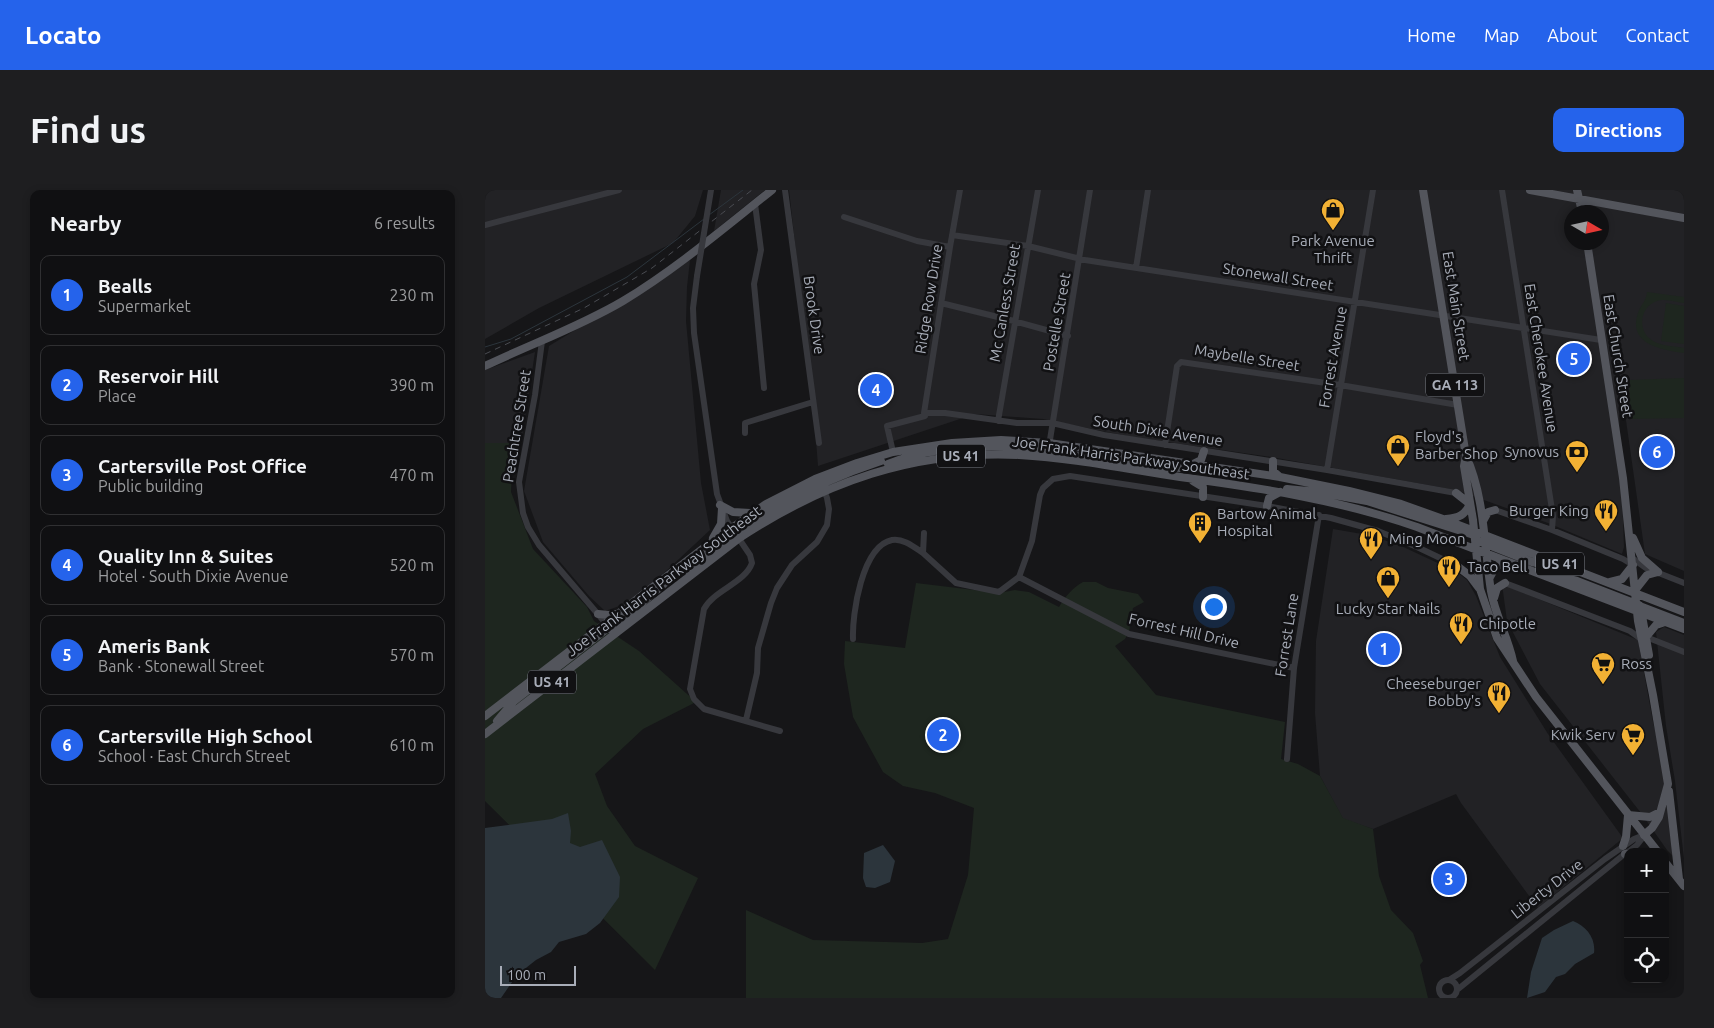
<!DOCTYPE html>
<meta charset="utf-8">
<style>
:root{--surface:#101012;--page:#1e1e20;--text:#f1f3f6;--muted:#9c9d9f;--line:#303032;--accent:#2563eb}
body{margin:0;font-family:Ubuntu,sans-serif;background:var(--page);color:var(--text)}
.controls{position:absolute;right:15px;bottom:15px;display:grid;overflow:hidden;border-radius:10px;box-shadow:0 2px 8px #0003}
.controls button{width:45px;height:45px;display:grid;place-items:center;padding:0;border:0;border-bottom:1px solid var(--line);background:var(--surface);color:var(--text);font:25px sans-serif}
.compass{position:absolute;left:1079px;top:15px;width:45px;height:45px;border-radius:50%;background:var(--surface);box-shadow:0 2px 8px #0003;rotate:99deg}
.scale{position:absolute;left:15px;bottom:12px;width:76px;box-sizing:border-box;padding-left:5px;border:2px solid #a8adb8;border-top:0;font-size:14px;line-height:18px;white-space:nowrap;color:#a8adb8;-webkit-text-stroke:4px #111113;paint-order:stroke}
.you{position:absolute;left:728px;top:416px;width:18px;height:18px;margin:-12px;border:4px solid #fff;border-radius:50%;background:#1a73e8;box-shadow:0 0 0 8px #1a73e833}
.badge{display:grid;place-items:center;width:32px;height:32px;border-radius:50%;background:var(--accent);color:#fff;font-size:16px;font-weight:700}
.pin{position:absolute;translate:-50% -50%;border:2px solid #fff;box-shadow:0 1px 5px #0006}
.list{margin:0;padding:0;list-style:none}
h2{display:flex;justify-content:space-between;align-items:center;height:65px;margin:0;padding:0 20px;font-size:21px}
h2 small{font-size:16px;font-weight:400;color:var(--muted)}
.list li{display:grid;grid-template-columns:32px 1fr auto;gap:15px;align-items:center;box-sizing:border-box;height:80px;margin:0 10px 10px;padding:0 10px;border:1px solid var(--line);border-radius:10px}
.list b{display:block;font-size:19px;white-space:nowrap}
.list p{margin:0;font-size:16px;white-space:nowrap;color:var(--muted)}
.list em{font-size:16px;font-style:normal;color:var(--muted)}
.icon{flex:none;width:28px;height:28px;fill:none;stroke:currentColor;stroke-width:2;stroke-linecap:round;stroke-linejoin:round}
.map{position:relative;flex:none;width:1199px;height:808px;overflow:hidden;border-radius:10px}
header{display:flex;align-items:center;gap:30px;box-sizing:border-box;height:70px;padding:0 25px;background:var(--accent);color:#fff}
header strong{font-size:24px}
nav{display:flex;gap:28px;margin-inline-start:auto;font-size:18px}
.intro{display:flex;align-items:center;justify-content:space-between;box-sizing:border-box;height:120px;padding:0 30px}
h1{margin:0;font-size:35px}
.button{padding:12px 22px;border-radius:10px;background:var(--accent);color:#fff;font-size:18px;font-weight:700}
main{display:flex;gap:30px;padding:0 30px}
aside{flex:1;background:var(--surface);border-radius:10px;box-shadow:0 2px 8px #0003}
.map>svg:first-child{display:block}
.built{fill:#222225;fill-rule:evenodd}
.green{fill:#1e261f}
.water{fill:#2c353c}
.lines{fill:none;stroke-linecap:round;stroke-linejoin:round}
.stream{stroke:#2c353c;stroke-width:1}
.minor{stroke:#37383d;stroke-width:6}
.major{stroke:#53555c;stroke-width:8}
.rail{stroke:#4a4c52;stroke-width:1;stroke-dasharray:6 5;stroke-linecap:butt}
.minor-bridge{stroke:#37383d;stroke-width:6}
.labels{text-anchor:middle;stroke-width:5;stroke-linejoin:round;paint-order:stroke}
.shield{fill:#111113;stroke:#7b7e86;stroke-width:1}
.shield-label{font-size:14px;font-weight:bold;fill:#a8adb8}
.poi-label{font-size:15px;fill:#a8adb8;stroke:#111113;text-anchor:start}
.street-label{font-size:15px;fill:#a8adb8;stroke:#111113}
</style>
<header>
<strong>Locato</strong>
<nav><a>Home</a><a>Map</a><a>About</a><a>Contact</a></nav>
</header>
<div class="intro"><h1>Find us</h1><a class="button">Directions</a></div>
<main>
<aside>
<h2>Nearby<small>6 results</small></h2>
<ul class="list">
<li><span class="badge">1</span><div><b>Bealls</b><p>Supermarket</p></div><em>230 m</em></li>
<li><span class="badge">2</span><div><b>Reservoir Hill</b><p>Place</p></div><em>390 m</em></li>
<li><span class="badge">3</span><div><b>Cartersville Post Office</b><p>Public building</p></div><em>470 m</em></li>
<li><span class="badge">4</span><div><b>Quality Inn &amp; Suites</b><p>Hotel · South Dixie Avenue</p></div><em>520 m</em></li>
<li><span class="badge">5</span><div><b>Ameris Bank</b><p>Bank · Stonewall Street</p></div><em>570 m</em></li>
<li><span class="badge">6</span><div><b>Cartersville High School</b><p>School · East Church Street</p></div><em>610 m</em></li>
</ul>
</aside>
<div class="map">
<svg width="1199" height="808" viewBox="0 0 1199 808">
<rect width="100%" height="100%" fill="#161618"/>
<path class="built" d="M0 0H218L210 26 188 53 54 118 0 149Z
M236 0H280L229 41Z
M304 0H1199V381L1160 364 1132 167 1139 357 1137 364 1063 333 971 300 786 267 647 247 558 229 490 224 333 276 328 212ZM1086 22H1116V52H1086Z
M205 70 202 97 201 131 216 293 225 340 149 411 120 421 104 406 58 352 39 301 64 156Z
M50 162 36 254 28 253H0V180Z
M848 339 883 345 914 355 972 382 982 390 991 406 1015 467 1063 544 1138 648 1053 718 976 613 971 604 888 639 858 629 835 586 830 523 831 451Z
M1017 394 1153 450 1168 532 1183 594 1189 667 1182 660 1156 623 1055 494 1022 431Z
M1179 437 1199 445V669L1190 591 1181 536 1171 442Z"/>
<path class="green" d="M1162 102 1199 107V113C1191 112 1180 108 1172 111 1154 117 1152 142 1168 151 1177 156 1189 156 1199 158V163C1178 160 1142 155 1153 123 1156 114 1161 112 1162 102Z
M1181 113 1199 116V154L1176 151Z
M1199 188V228L1145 229 1144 190Z
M0 253H28L26 302 48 359 102 417 109 431 154 461 211 512 158 539 110 584 122 616 150 656 213 688 170 780 0 611Z
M598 392H611L623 398 653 404 659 412 648 418 644 442 640 449 630 456 671 505 800 532 796 569 813 574 835 586 858 628 888 639 894 686 906 720 928 743 938 771 935 775 943 808H261V720L328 750 437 753 463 749 483 685 489 618 450 603 418 596 398 582 368 527 359 474 360 451 420 458 431 393 514 403 530 400 544 402 574 417C581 406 587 398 598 392Z"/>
<path class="water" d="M83 623 86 641 85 653 95 657 117 650 135 687 134 707 115 733 101 744 74 752 66 762 51 770 32 785 16 808H0V638L67 629Z
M398 655 410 671 405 692 390 698 381 697 378 688 379 663Z
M1088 731C1101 736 1111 748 1109 763L1090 774 1080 784 1071 787 1060 802 1042 808 1046 782 1057 748 1069 740Z"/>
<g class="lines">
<path class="stream" d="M224 25 258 0
M0 157 26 149 142 87 219 29"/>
<path class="minor" d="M300 0 334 253
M1017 0 1068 326 1067 340
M270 14 276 60 269 94 279 198
M359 27 432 51 465 57
M0 35 134 0
M467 45 543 56 600 70 1116 150
M651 78 663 0
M212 86 208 118 209 143 232 304 242 331 265 365 267 373C260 393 229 400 219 419L205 499 209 509 219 519 295 541
M456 113 529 131 583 146
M57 151 50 205 34 292 38 323 43 337 54 355 123 436
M439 223 465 57 475 0
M513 231 553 0
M260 243V233L328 212
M680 255 692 176 696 172 855 195 973 215
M564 256 605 0
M408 262 402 236 440 226 439 223H460L532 233H567L619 245 842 280 971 303
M842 280 888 0
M1010 320 1067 340 1138 369 1148 375
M439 343 438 363 471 393 514 402 534 387 547 351 555 305 558 298 568 289 585 286 782 316 846 328 893 341 932 357 972 376
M1147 368 1161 378 1199 393
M534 387 644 444 809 478
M1020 393 1145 441 1156 449
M1161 447 1199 462
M368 449C367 424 377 356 407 350 418 348 429 357 438 363
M261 530 272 483 273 458 286 413 292 398 307 375 332 352 342 335 344 319 342 308 339 300
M802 569 809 478 834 325
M1143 662 1152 655 1159 646
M964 790 975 783 1120 669 1149 649 1159 645
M954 799a9 9 0 1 1 18 0a9 9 0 1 1-18 0Z
M972 800 1142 662"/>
<path class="major" d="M938 0 981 266C1000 308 999 357 1006 401 1010 425 1023 447 1028 471
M1045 0 1199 28
M1092 0 1097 22
M1102 52 1138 288 1153 431 1168 505 1183 594 1174 627 1167 638 1159 645
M0 176C46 154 94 137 138 111 191 79 239 38 287 0
M563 262 674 277 719 279
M981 266 979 276 988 330 995 399 1012 448 1051 507 1173 662
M788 271V281L795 287
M403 274C453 254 511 254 563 260
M708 274 716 270 719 261
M708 291 718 297V307
M802 299 833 302 882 311 992 346
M971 303 985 314
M235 315 248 322 265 323
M782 316 784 308 795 302
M961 329C974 328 980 325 985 314
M998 331 1003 322 1010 320
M228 348 236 334 237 318
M1148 348 1157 368 1173 382
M253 349 255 342 259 337C301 309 348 287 396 271
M996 352 1047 372 1083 380
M972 376 985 386 994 398
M203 381 249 342
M1068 385 1092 391 1154 415
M1005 387 1011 376 1023 373
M1125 392 1137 389 1148 375
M1151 399 1162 385 1173 382
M1009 408 1012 398 1020 393
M1152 415 1199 433
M1156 420 1164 465
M113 424 124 425 131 424
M126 440 182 391
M1161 447 1171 435 1180 432
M0 526 224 354 281 314 330 289 372 273 408 262 467 253 516 250 564 253 795 287 864 301 916 314 958 329 1199 422
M12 531 29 511 124 437
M0 544 253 349C339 292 430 260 534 265 588 268 642 279 695 287 776 298 855 310 932 337L1199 439
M1184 601 1194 689
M1143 625 1165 627 1175 622
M1138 656 1141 647 1143 625
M1140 664H1143
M1180 672 1199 696"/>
<path class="rail" d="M0 164 99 118 167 78 267 0"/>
<path class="minor-bridge" d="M212 86 226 0"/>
</g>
<defs>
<g id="shop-pin" transform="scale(1.25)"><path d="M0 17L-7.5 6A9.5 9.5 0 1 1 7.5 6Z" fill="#f2b134" stroke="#111113"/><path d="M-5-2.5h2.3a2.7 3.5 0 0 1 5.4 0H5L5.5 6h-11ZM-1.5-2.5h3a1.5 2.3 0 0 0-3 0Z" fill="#111"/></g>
<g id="bank-pin" transform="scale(1.25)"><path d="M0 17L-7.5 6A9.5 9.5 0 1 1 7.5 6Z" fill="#f2b134" stroke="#111113"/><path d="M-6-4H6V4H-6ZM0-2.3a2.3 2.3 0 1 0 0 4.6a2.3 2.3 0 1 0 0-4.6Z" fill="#111"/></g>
<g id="restaurant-pin" transform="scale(1.25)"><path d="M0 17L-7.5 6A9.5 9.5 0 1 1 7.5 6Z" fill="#f2b134" stroke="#111113"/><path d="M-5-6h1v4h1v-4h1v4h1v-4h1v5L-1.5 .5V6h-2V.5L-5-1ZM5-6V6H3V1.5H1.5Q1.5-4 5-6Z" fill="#111"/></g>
<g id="building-pin" transform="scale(1.25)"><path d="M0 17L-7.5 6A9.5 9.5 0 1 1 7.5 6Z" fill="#f2b134" stroke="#111113"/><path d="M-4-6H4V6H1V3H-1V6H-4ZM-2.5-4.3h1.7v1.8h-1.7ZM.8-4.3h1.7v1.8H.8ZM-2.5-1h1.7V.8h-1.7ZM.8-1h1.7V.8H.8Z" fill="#111"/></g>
<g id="supermarket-pin" transform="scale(1.25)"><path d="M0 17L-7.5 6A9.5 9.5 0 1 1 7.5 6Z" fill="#f2b134" stroke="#111113"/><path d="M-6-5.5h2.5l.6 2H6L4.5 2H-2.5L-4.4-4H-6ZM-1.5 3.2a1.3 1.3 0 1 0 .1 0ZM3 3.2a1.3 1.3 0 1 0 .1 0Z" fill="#111"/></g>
</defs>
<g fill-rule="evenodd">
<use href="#shop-pin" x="848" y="20"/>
<use href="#shop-pin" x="913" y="256"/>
<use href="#bank-pin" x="1092" y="262"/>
<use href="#restaurant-pin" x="1121" y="321"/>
<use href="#building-pin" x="715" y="333"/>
<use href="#restaurant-pin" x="886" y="349"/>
<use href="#restaurant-pin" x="964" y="377"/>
<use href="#shop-pin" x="903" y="388"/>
<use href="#restaurant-pin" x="976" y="434"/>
<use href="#supermarket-pin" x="1118" y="474"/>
<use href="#restaurant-pin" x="1014" y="503"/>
<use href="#supermarket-pin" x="1148" y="545"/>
</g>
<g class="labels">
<g class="shield">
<rect x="941" y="183.5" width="58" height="23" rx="4"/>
<rect x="452" y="254.5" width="48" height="23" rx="4"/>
<rect x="1051" y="362.5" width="48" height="23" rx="4"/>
<rect x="43" y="480.5" width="48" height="23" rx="4"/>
</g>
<g class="shield-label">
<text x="970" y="200">GA 113</text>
<text x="476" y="271">US 41</text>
<text x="1075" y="379">US 41</text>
<text x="67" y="497">US 41</text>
</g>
<g class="poi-label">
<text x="848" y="56" text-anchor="middle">Park Avenue<tspan x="848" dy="17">Thrift</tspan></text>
<text x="930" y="252">Floyd's<tspan x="930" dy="17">Barber Shop</tspan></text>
<text x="1074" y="267" text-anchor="end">Synovus</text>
<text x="1104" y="326" text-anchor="end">Burger King</text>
<text x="732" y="329">Bartow Animal<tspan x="732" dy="17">Hospital</tspan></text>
<text x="904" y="354">Ming Moon</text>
<text x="982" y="382">Taco Bell</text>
<text x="903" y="424" text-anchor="middle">Lucky Star Nails</text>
<text x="994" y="439">Chipotle</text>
<text x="1136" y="479">Ross</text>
<text x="996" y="499" text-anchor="end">Cheeseburger<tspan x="996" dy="17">Bobby's</tspan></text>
<text x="1130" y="550" text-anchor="end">Kwik Serv</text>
</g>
<g class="street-label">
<text transform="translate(793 87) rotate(9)" y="5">Stonewall Street</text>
<text transform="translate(444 109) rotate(-81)" y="5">Ridge Row Drive</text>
<text transform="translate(520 113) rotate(-80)" y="5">Mc Canless Street</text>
<text transform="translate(971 116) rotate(81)" y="5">East Main Street</text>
<text transform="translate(329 125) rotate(82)" y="5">Brook Drive</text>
<text transform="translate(572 132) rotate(-80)" y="5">Postelle Street</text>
<text transform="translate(1133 166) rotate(81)" y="5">East Church Street</text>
<text transform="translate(848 167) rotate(-80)" y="5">Forrest Avenue</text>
<text transform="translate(762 168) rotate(9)" y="5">Maybelle Street</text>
<text transform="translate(1056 168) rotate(81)" y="5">East Cherokee Avenue</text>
<text transform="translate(32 236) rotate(-81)" y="5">Peachtree Street</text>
<text transform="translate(673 241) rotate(9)" y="5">South Dixie Avenue</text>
<text transform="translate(646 268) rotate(8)" y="5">Joe Frank Harris Parkway Southeast</text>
<text transform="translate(179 391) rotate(-37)" y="5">Joe Frank Harris Parkway Southeast</text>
<text transform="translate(699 441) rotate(13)" y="5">Forrest Hill Drive</text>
<text transform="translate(802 445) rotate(-81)" y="5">Forrest Lane</text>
<text transform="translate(1062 699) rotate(-38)" y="5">Liberty Drive</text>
</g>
</g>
</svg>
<div class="controls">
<button>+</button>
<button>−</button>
<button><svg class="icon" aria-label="locate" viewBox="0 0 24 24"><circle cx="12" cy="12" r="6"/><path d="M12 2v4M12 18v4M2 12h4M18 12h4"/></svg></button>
</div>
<svg class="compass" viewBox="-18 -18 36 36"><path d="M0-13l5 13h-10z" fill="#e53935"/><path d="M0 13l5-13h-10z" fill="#9c9d9f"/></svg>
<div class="scale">100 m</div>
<div class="you"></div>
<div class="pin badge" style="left:899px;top:459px">1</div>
<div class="pin badge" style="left:458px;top:545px">2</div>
<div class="pin badge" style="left:964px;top:689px">3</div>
<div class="pin badge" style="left:391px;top:200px">4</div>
<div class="pin badge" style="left:1089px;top:169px">5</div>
<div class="pin badge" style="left:1172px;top:262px">6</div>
</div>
</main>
